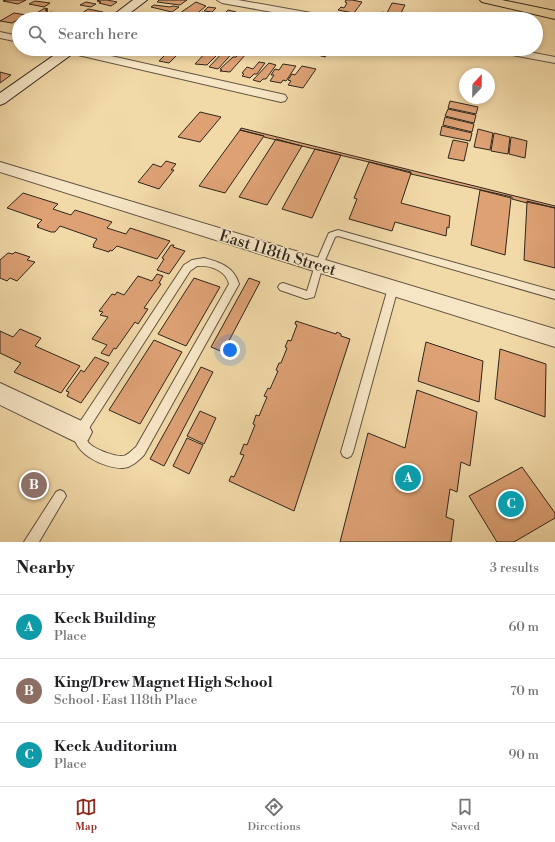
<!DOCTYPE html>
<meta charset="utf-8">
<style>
:root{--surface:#fff;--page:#f2f2f2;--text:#202124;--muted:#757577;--line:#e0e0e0;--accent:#8f2418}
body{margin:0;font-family:"Libre Bodoni",serif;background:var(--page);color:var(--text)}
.compass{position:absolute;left:459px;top:68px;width:36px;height:36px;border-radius:50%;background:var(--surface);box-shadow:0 2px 6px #0003;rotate:22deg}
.you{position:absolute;left:230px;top:350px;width:14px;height:14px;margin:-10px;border:3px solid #fff;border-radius:50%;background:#1a73e8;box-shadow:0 0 0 6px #1a73e833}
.badge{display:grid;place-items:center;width:26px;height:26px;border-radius:50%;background:var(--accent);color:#fff;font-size:13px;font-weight:700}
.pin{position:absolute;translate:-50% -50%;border:2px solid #fff;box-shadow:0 1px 4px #0006}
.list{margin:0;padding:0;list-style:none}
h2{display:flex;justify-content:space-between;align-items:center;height:52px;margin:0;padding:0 16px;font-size:17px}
h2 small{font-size:13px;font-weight:400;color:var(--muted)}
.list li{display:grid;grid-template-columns:26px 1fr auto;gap:12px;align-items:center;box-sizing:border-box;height:64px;padding:0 16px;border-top:1px solid var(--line)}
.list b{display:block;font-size:15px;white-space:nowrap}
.list p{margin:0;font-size:13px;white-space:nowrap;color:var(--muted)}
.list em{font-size:13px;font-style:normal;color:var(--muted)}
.icon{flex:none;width:22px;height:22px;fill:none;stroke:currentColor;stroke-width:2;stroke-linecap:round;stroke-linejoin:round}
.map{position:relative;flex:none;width:555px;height:542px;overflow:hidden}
.search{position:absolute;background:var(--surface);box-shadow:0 2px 6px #0003;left:12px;right:12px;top:12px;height:44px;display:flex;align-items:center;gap:10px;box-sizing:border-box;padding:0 14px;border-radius:22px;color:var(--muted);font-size:15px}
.sheet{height:244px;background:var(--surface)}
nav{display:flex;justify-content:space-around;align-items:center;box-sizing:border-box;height:56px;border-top:1px solid var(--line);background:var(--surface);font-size:11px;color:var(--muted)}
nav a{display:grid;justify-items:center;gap:2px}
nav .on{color:var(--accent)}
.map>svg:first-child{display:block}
.building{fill:#dda174;stroke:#2f261d}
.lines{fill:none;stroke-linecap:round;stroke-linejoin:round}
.lane-casing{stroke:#605340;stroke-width:2}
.street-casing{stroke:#605340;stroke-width:2}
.secondary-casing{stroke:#2f261d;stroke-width:2}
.highway-casing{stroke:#2f261d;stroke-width:2}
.lane{fill:#f7e6c6;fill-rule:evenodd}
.street{fill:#f7e6c6;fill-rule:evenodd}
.secondary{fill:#f7e6c6;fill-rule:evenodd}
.highway{fill:#f2d9a8;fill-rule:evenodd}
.labels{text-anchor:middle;stroke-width:3;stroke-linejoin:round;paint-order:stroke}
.street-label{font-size:16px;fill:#2f261d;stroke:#f7e6c6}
</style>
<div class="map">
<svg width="555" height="542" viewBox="0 0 555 542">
<rect width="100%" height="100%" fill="#f2d9a8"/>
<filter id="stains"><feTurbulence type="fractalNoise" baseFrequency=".005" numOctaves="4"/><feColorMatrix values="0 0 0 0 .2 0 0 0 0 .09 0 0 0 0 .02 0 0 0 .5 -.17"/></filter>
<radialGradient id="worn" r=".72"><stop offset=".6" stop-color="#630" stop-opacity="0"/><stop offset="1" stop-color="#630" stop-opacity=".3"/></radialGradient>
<path class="building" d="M6 0H26L18 4 3 1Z
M100 0H107L117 2 111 6 99 3 101 2 97 1Z
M159 0H187L180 5 157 2Z
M346 0H352L362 2 354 13 338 10 341 7 344 8 347 3 345 2Z
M35 1 50 3 44 7 29 4Z
M86 2 96 4 91 7 80 5Z
M196 2 206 6 194 16 180 13Z
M392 3 405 5 398 19 379 17 382 12 387 13Z
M154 5 170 7 173 6 179 7 172 12 151 7Z
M208 7 216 8 212 12 204 11Z
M45 8 48 9 45 10 48 11 34 19H27Z
M88 9 103 12 93 19 77 17Z
M228 10 236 12 232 16 224 14Z
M51 12 58 14 50 19H40Z
M202 12 218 15 213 19 196 17Z
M14 13 26 15 12 23 0 21Z
M160 14 175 16 181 19H154L156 15Z
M248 14 257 16 255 17 260 18 243 19Z
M64 15 84 19H58Z
M171 49H183L169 63 159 61Z
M209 49 221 51 207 65 195 64Z
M226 49H236L218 69 209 67Z
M304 49 299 54 290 53 293 50 291 49Z
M305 49H315L312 54 302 52Z
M317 49H331L325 57 314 54Z
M240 53 246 54 230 72 220 71 222 70 220 69 233 57H236Z
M259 62 265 63 257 74H254L250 78 242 76 244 74 242 73 247 67 253 69Z
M269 63 276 65 266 79H263L260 82 253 80Z
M283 64 296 66 286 81 283 80 281 83 270 81 274 75H271L275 69 279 70Z
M302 66 316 69 303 88 288 85 291 81 288 80 292 74 295 75Z
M0 72 11 75 0 83Z
M450 101 478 107 476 114 448 108Z
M448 109 476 115 474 123 445 116Z
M200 112 221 117 200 142 178 137Z
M445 117 474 124 472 132 443 125Z
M442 126 472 133 470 141 440 135Z
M241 128 555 206V208L527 201V203L512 199V197L411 174V172L264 137V136L240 130Z
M478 129 493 133 490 150 474 147Z
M240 130 264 136 225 193 199 186Z
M494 133 510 137 508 154 491 151Z
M511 137 527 141 525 158 509 154Z
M276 139 302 146 267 205 239 197Z
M453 140 468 143 464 161 448 158Z
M315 149 341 155 312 218 282 209Z
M166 161 176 164 171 170H174L159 189 138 182 153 164 161 167Z
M369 162 411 173 401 203 450 216 449 228 447 227 446 236 395 222 392 231 349 219 357 199 354 198Z
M480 190 511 198 505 255 471 245Z
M23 193 58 204 53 209 71 215 75 210 112 222 107 228 126 234 130 228 170 241 157 259 117 246 112 251 110 250 109 252 93 247 94 245H93L97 239 60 226 55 232H51L37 227 39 226 37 225 42 220 7 208Z
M527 202 555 208V268L524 260Z
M171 245H174L173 247 185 251 169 274 157 270 164 259 162 258Z
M15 252 30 257 27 260 35 262 17 281 10 278 7 281 0 278V260L8 253 13 254Z
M157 274 163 276 159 283 161 284 144 308 148 309 138 324 135 322 116 349 114 348 109 356 101 353 107 345 92 339 108 317 100 315 103 312 99 311 112 294 115 295 117 292 124 295 138 276 152 281Z
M194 278 220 287 186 346 158 334Z
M249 278 260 282 223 352 211 347Z
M296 321 336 334 337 332 341 334V336L350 339 294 511 229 481 231 476 234 477 244 455 240 454 244 444 247 445 255 425 253 424 256 415 259 416 267 397 264 396 268 388 270 389 278 371 276 370 279 363H281L287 348 285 347 288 340 291 341 297 325 295 324Z
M20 329 41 338 35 346 80 366 61 393 14 372 21 363 0 353V331L13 337Z
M154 340 182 352 140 424 109 410Z
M426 342 483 361 479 402 418 381Z
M500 349 546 364 545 417 495 399Z
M95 357 109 363 81 403 67 396 69 392 66 391 81 370 84 372Z
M201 367 213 372 164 466 150 459Z
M417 390 477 412 470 466 461 462 457 492 450 489 446 517 454 520 451 542H340L368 433 405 448Z
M200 411 216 418 204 444 187 436Z
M187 438 203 445 189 474 173 466Z
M522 467 555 513V518L514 542H497L469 496Z"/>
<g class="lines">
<g class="lane-casing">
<path id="lane" d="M338 230 555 291V299L338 236 335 237 323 265 314 297 306 299 280 290 278 287 280 284 283 283 307 291 315 265 328 235 329 233Z
M204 258C220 262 234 267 239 284L144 455C138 461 132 467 123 468 105 469 66 451 76 428L184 265 192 260ZM197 266C210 265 226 270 229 284L136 447C133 449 130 453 126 455 119 459 93 449 88 442 87 440 86 436 86 433L190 271Z
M393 284 396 285 398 288 353 452 351 456 347 458 343 456 341 452 388 288 390 285Z
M60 490 64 492 66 496 39 542H24L56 492Z"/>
</g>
<g class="street-casing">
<path id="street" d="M217 0H238L328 16 333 19H311L222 3Z
M0 32 19 36V42L0 38Z
M59 49H80L281 94 285 95 287 98 285 101 281 102 65 52Z
M490 49H514L555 57V63L496 52Z
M0 162 555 329V347L0 172Z
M0 383 88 424 92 432 88 440 80 444 0 405Z"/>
</g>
<g class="secondary-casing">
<path id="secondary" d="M133 0H147L122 19H108Z
M63 49H79L5 103 0 105V93Z"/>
</g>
<g class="highway-casing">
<path id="highway" d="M480 0H502L555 11V19L482 2Z"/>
</g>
<use href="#lane" class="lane"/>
<use href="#street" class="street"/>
<use href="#secondary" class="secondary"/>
<use href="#highway" class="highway"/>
</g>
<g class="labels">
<g class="street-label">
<text transform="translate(278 252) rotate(17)" y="6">East 118th Street</text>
</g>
</g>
<rect width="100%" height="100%" filter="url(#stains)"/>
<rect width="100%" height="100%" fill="url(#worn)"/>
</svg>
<svg class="compass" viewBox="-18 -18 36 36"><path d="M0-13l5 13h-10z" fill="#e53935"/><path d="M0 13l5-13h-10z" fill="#757577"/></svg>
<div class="you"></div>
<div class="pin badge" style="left:408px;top:478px;background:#0f9aa8">A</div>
<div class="pin badge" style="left:34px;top:485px;background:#8d6e63">B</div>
<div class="pin badge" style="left:511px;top:504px;background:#0f9aa8">C</div>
<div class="search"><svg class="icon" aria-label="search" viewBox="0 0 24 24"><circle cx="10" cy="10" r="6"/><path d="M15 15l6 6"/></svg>Search here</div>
</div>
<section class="sheet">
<h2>Nearby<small>3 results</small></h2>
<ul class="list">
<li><span class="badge" style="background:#0f9aa8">A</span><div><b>Keck Building</b><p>Place</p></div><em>60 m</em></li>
<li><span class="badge" style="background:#8d6e63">B</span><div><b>King/Drew Magnet High School</b><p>School · East 118th Place</p></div><em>70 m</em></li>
<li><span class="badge" style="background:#0f9aa8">C</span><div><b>Keck Auditorium</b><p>Place</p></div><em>90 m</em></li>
</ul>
</section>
<nav>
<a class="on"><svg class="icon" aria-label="map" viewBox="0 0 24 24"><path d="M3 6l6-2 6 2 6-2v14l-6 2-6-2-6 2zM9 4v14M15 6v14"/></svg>Map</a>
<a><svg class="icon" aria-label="directions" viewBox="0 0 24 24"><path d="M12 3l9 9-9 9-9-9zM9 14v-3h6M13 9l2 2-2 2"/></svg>Directions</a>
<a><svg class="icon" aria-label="saved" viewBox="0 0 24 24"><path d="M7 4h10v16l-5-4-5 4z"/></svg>Saved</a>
</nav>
